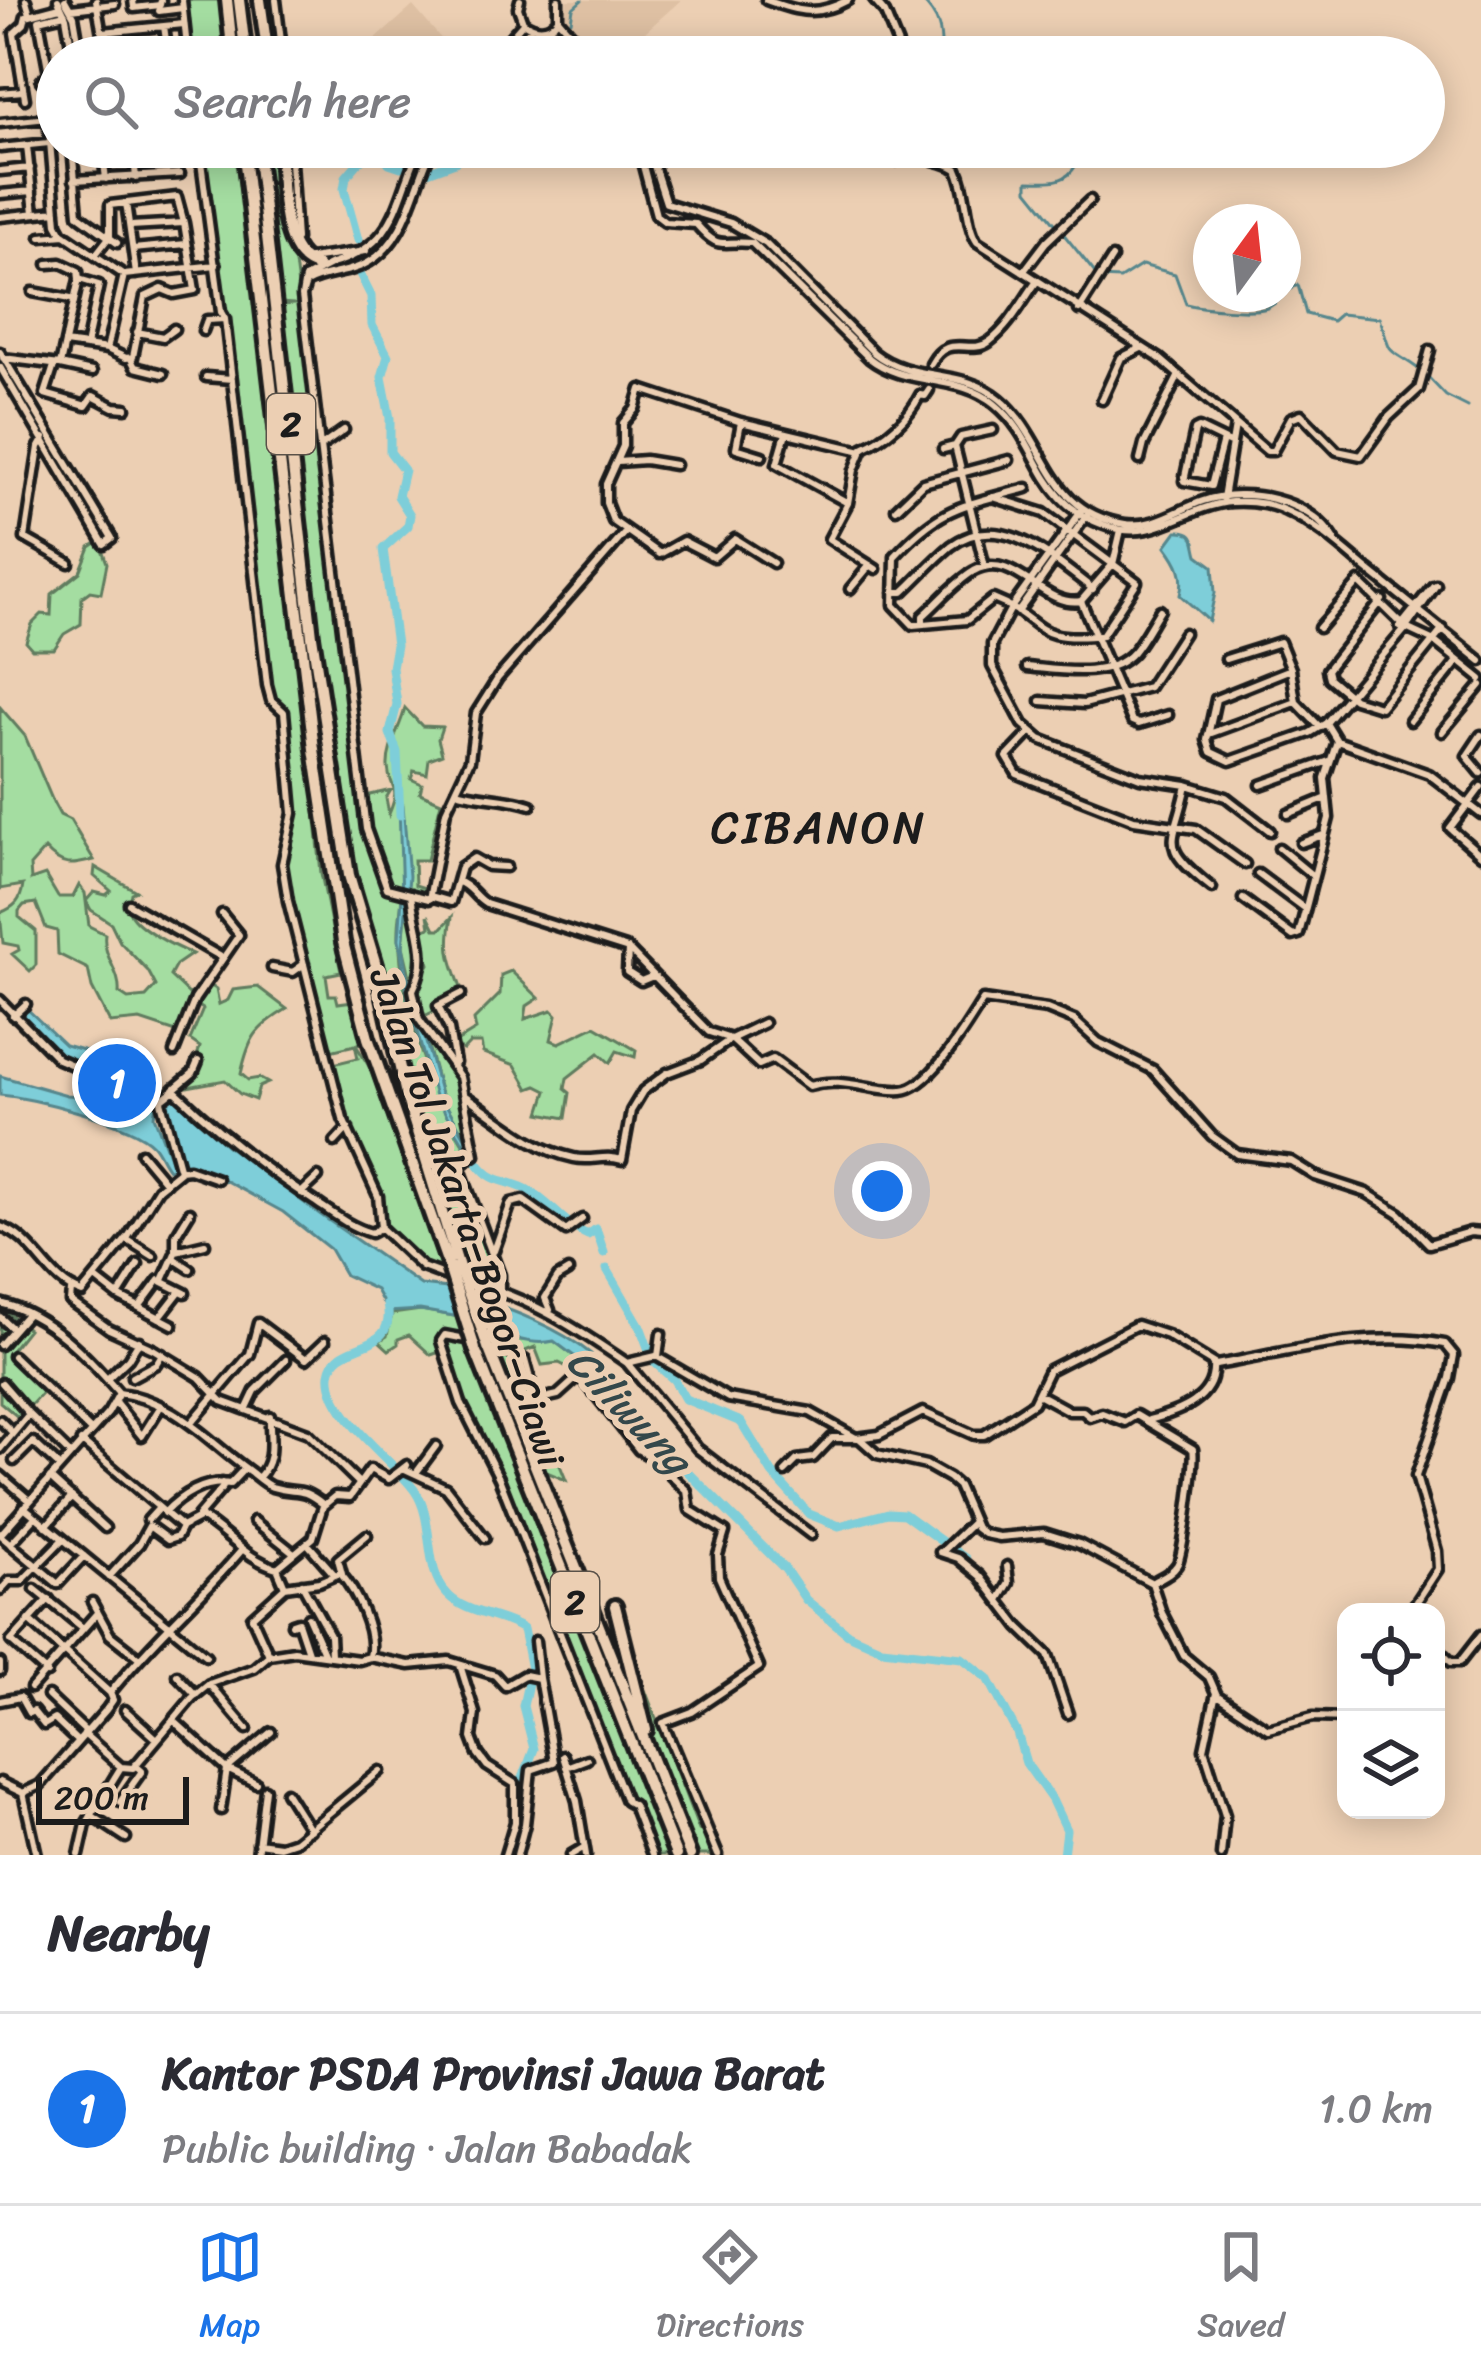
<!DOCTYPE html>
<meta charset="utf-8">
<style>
:root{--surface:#fff;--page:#f2f2f3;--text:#2b2b33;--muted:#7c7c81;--line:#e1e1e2;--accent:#1a73e8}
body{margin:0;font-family:Sriracha,sans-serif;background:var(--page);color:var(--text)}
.controls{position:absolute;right:36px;bottom:36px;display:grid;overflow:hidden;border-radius:24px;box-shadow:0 6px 30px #0003}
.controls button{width:108px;height:108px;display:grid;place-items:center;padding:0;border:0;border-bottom:3px solid var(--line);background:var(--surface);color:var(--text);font:60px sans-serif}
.compass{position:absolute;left:1193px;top:204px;width:108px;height:108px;border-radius:50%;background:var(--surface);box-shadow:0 6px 30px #0003;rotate:15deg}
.scale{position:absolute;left:36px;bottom:30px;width:153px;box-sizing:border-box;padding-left:12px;border:6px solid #1c1c1c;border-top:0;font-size:33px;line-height:42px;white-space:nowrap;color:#1c1c1c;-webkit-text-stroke:9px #eccfb3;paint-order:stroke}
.you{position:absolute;left:882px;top:1191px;width:42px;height:42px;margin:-30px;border:9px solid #fff;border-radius:50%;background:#1a73e8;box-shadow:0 0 0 18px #1a73e833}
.badge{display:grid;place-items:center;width:78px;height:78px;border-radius:50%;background:var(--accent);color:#fff;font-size:39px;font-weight:700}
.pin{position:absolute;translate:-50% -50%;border:6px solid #fff;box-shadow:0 3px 12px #0006}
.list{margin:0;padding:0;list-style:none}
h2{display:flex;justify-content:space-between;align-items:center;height:156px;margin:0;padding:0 48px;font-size:51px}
h2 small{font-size:39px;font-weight:400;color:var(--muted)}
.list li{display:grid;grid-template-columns:78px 1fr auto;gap:36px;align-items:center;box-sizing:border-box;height:192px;padding:0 48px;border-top:3px solid var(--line)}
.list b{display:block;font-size:45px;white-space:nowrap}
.list p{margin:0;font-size:39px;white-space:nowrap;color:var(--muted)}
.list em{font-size:39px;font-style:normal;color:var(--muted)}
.icon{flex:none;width:66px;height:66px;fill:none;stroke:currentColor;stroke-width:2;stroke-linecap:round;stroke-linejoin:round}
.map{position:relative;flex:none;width:1481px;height:1855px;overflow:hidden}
.search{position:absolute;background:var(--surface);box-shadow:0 6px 30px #0003;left:36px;right:36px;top:36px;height:132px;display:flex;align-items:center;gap:30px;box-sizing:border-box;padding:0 42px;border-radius:66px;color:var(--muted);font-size:45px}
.sheet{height:348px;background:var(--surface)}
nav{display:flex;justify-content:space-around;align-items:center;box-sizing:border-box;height:168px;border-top:3px solid var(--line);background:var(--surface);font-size:33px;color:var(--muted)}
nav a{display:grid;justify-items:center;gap:6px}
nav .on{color:var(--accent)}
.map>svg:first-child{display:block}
.built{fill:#dec0a3}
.green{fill:#a4dda1;stroke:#607c5e;stroke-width:3}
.water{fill:#7eced9;stroke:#57878d;stroke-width:3}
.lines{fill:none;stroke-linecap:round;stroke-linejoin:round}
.stream{stroke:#57878d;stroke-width:3}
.canal{stroke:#7eced9;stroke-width:6}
.river{stroke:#7eced9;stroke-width:9}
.minor-casing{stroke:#1c1c1c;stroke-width:15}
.highway-casing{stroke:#1c1c1c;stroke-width:20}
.minor{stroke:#eccfb3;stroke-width:6}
.highway{stroke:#eccfb3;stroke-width:10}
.highway-bridge-casing{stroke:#1c1c1c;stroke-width:20;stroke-linecap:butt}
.highway-bridge{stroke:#eccfb3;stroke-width:10}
.labels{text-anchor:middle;stroke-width:12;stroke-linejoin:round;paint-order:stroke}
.shield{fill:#eccfb3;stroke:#5a5249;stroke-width:3}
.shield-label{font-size:36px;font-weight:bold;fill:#1c1c1c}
.street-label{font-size:39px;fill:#1c1c1c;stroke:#eccfb3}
.water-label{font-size:42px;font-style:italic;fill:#34484b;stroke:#eccfb3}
.quarter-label{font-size:45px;letter-spacing:3px;fill:#1c1c1c;stroke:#eccfb3}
</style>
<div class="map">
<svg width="1481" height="1855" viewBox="0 0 1481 1855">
<rect width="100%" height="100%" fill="#eccfb3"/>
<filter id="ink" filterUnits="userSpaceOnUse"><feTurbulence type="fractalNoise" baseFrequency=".00833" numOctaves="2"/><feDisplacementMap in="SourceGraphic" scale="24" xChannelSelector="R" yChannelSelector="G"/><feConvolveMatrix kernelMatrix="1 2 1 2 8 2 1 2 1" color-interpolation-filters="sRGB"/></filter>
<g filter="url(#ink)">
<path class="built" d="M567 0H681L617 57H604L565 20Z
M413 6 457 57H376L367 47Z"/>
<path class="green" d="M182 0H227L233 57H189Z
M200 147H243L308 734 321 873 341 972 326 975 329 995H336L338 1003 353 1001 363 1042 356 1045 370 1068 442 1271 419 1264 380 1231 379 1198 346 1129 329 1065 358 1058 355 1045 326 1052 283 872 292 827 284 712 271 700Z
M257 147H280L300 302 296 304 302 305 362 797 391 790 386 798 389 814C402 783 389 790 388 767 387 746 401 727 405 708L422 726 442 727 438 739 442 754 429 759 427 774 414 771 411 779 422 784 420 793 441 802 427 860H414L415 885 431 890 428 897 413 893 424 965 413 989 403 946 408 893 402 892C402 907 398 922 399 938 403 1014 430 1094 471 1157L461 1162 500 1275V1290L494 1289V1304L471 1299 458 1264 349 875 327 746 280 305 294 304 279 303Z
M99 541 107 563 101 593 90 591 82 597 81 624 64 634 54 649H32L26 642 32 624 42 614 51 615 52 594 80 572 90 547Z
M0 707 25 736 54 804 60 815 70 820 94 860C71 866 62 868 45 849L30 866 31 880 45 875 58 897H73L79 885 85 893 89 926 105 934C102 957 121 971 119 993L128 999 146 997 156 986 148 971 120 942 111 923 91 910 86 901 94 892 106 895 111 891 94 876 95 867 136 891 131 893C130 897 128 910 130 913 137 928 177 948 192 954L176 965 170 976 189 994 209 985 216 989 219 1004 228 1000 233 990 258 987 287 1009C255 1028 249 1038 241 1074L248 1080 259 1078 268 1083 259 1087 255 1100 240 1094 225 1080 182 1088V1075L191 1074 200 1047 190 1040 203 1009 191 1001 185 1020 176 1032 140 1020 110 1023 92 988 88 969 58 954 57 931 46 928 36 903 24 905 19 911V917L36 931V965L30 971 12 954 19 950 18 946 3 943 0 913C15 907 21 901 23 885L0 889Z
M428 915 435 929H441L452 917C445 956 453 962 464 997L422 1017 417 985 429 964 419 931 430 927Z
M511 971 539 998 527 1006 525 1019 552 1010 557 1015 551 1040 559 1043 595 1026 636 1050 635 1057 617 1051 610 1063 599 1053 567 1078 565 1089 570 1093 566 1118 540 1113 547 1091 537 1086 529 1089 515 1065 483 1053 481 1043H470L463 1050 453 1044 476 1030 474 1020 500 994 501 975Z
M422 1024C462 1052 466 1111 475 1155L442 1098Z
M5 1310 28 1329 12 1349 51 1383 19 1418 0 1402V1315Z
M421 1310 465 1318 676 1855H652L633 1805 627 1802 499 1478 461 1402 443 1351 431 1355 409 1335 398 1339V1344L389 1350 379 1341 387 1336 392 1314Z
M480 1324 520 1340 554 1341 586 1365 583 1375 559 1363 542 1365 535 1347 523 1352 526 1382 566 1480 544 1471Z
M622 1630 699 1830H707L718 1855H689L654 1766Z"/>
<path class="water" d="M1177 531C1197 530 1194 541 1198 555L1213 566 1215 593 1209 621 1180 595C1185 575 1179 563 1166 546Z
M399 805H403L409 876 403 946 409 983 442 1098 479 1161 477 1165 435 1096 408 1000 399 939 402 898Z
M25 1007 65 1045 124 1062 168 1090 161 1097 120 1068 89 1065 52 1053 16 1016Z
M0 1076 67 1095 156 1103 154 1116 174 1168 168 1169C162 1162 159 1152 153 1145 133 1123 31 1097 0 1095Z
M172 1093 226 1145 321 1215 421 1285 447 1288 465 1318 420 1310 388 1312 376 1290 345 1275 330 1249 283 1212 226 1181 179 1163 161 1102Z
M471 1299C507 1306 562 1330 591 1354L586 1365 554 1341C529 1347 503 1334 480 1324Z"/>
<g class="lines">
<path class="stream" d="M921 0C940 18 942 31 941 57
M571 21 573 8 582 0
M550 57 556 49
M1068 147 1076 165C1065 185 1048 181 1028 181V190L1099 278 1120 279 1142 265 1175 274 1186 304C1201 308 1252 313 1267 308 1280 303 1285 289 1298 285L1306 314 1332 321 1340 314 1380 318C1393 361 1384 344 1420 370
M463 151 474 147
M1427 376 1446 396 1468 407"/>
<path class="canal" d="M452 164 458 147"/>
<path class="river" d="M425 173 455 162 463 151
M358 240 344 189 346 177 371 148 379 149 389 163 401 167
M360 274 371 296 372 325 388 356 382 377 390 418V452L404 470 398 496 410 515 408 526 383 549 396 645 392 668 397 704 390 733 397 752 400 815
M471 1154C492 1186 498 1176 526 1189 549 1201 564 1225 588 1235L596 1229 604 1253
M607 1269 640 1326 653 1361 674 1380 685 1399 741 1422 772 1473 809 1514 839 1526 888 1513 904 1514 966 1559
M387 1304C398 1357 335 1337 330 1374 326 1414 394 1460 415 1491 436 1521 422 1569 448 1595 466 1614 501 1615 523 1629L531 1669 523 1706 534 1749 521 1783 519 1829 508 1855
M583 1356 606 1375 633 1417 785 1569 806 1600 848 1634 882 1649 962 1658 988 1678 1017 1733 1026 1763 1052 1800 1066 1830 1063 1855"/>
<g class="minor-casing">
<path id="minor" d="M26 0 30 14
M58 0 66 17 73 57
M65 0 74 16 81 57
M96 0 106 57
M133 0 134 8 160 5 161 0
M182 0 188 57
M276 0 283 57
M520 0 518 8 523 22C536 31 548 32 558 19V0
M766 0C798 12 817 17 848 0
M874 0 885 13 903 57
M71 9 115 4
M159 11 183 8
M558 19 591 57
M164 26 167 48
M551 28 576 57
M103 32 184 24
M107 57 136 53 139 45
M493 57 522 24
M507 57 531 28
M41 81 49 73 39 20 65 14
M0 93 23 91
M25 99 14 33 24 24 26 16 60 7
M57 110 48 118 57 224 62 233 124 275 216 265
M0 123 48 118
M27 146 34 213
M72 147 78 214
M102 147 106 179
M133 147 136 178
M199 147 221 312 225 319 267 685 271 700 284 712 293 813 282 864 288 901 343 1119 378 1196 381 1228
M290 147 296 239
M638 147 656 215 665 222 696 224C720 252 720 240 752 243L869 358C907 388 958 373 995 404 1044 444 1034 504 1110 527 1156 542 1188 505 1232 502 1250 501 1269 503 1286 511 1316 524 1342 548 1367 569 1405 600 1443 630 1481 661
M648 147 666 203 731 223 766 244 874 353C912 383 962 367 1000 399 1049 440 1046 512 1125 524 1154 528 1177 510 1203 501 1247 486 1309 499 1335 540
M831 147 857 157 876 147
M885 147 895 161 911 150
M908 147C921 162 940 158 957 169 968 192 965 223 977 242L1159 358 1267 451H1273L1291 418 1301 414 1337 451 1361 456 1389 417 1419 389 1430 350
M0 148 49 143
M0 171 30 168
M74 180 180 174
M0 194 32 191
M126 203 136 274
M80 216 117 243
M0 217 56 211
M41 237 65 235
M133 249 186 244
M96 254 110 236V205L177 197 184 223
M310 259 366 251
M48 264 61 263 78 271 79 279 99 285 86 346
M332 264 305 278 302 296 306 283C326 272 350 274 369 262 408 239 414 185 433 147
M332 264C398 244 395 203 420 147
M1024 271 1046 242 1090 200
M33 292 71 299
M302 296 366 829 387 888 429 899 446 811 470 760 476 713 498 678 625 533
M1079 310 1112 258
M203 331 207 320 225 319
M137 332 163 337 174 329
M65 343 107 349 124 275
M107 349 126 358 133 357 145 297 162 289 174 294 195 290 184 223 130 226
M0 352 112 538 104 544 0 367
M3 358 60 365 79 279
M131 359 135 367 163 374
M931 364C948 332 969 356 989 342 1009 327 1023 301 1037 281
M60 365 92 372
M54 366 45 394 86 406 93 396 114 407 126 408
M206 377 232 379
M1102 400 1121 358 1141 348
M741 422 736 448 762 456
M786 433 777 464 848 503 829 539 876 569
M44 438 39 447 25 538 69 563
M1223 440 1211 486 1184 481 1195 430 1199 428 1232 444
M955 446 985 567
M320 447 344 430
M943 449 955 446 961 437 993 430
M1140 460 1144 444 1179 375
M618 462 645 460 675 465
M993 497 1044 513 1137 582 1102 635C1029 643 1047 620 993 599L967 620 913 625 894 605 895 556C942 505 963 506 1027 488
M1223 498 1235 425
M848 503 854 470 863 448C886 438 908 419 920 395L925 396 929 390
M896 509 923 483 1009 460
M1082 510 1011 608 992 644V666L1023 724 1040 739 1140 778 1187 785 1226 797 1270 831
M773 563 735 539 714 557 683 541 660 554 613 521 606 503V484L623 446V423L635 409 641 389 741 422 862 451
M850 589 870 565
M894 592H903C919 577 934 560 951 546 1002 508 1054 560 1093 589
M1382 600 1327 670 1329 678 1354 699 1380 707 1443 629
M1081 601 1132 721 1139 724 1168 715
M1018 612 1087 515
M923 624V616C939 602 955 582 974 571 1015 549 1041 608 1081 601L1113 564 1121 530
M1400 627 1433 586
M1319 628 1359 582 1406 628 1434 641 1481 679
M1226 659 1280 642 1291 669 1296 702 1320 727
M1027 667C1059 670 1109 680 1133 652 1143 640 1151 624 1160 610
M1291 669 1216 699 1207 740 1211 752 1230 761 1310 733 1326 723 1406 628 1436 585
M1041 701 1084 704 1149 687 1184 633
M1410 721 1458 661
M1442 732 1481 685
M1030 733 1007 757 1017 774 1134 820 1196 829 1245 864
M1209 734 1296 702
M1481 735 1467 756 1481 773
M1337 741 1429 774 1481 814
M1187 785C1174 847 1156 843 1212 888
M1261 785 1329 761
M1481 787 1450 828 1481 855
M456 791C481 798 507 797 531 805
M1288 814 1327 798
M1301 843 1323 835
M1279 848 1313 876
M1258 874 1305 909
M457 881C472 887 473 896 486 904L628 949 709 1032 731 1039 759 1065 773 1059 809 1086C843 1076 871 1092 902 1090 931 1088 968 1023 983 1000L1047 1009 1074 1020 1098 1042 1153 1070 1212 1136 1237 1154 1291 1161 1315 1176 1367 1193 1399 1213 1429 1244 1470 1232 1481 1233
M411 894C415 931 431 955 413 990L419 1019 460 1077 475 1155 459 1166 500 1275V1289
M430 896 451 902 461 867 474 858 488 866 506 867
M1243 899 1293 936 1299 934 1329 818 1325 778 1337 741 1326 723
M129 904 223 958
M628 949 627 972 641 981 653 976
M272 968 293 972 304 964
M0 1000 58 1059 77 1067 119 1073 160 1098 180 1171 158 1189 128 1237 82 1293C47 1282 35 1237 0 1227
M13 1016 26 1004
M174 1052 195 999 239 935 222 914
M455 1063 449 1029 438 1006 461 994
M174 1089 193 1073 198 1061
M464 1095C499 1118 531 1149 574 1158 592 1162 604 1154 622 1160L631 1111 643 1091 667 1073 701 1060 731 1039 764 1023
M161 1100 174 1090C218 1132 263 1168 314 1201 332 1213 350 1227 371 1233L380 1228
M335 1142 348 1128
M141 1153 166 1183
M180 1170 189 1169 217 1179
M301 1193 318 1177
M381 1228 422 1267 449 1277
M126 1239 153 1256
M176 1251 205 1244
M494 1251 511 1203 523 1200 566 1231 582 1219
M173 1258 190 1269
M95 1278 118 1296 173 1325
M163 1280 176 1251V1235L190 1212
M468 1282C529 1297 576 1328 627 1363L656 1356 728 1398 810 1412 856 1438 879 1435 923 1412 974 1435H984L1033 1403 1049 1370 1137 1325 1167 1335 1216 1365C1289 1352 1370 1329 1445 1344L1454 1355 1450 1378 1416 1476 1437 1551 1438 1569 1410 1612
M71 1291 70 1301 109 1329 153 1349 199 1377 222 1401 308 1433 358 1482
M118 1296 138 1264
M0 1303C48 1314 88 1357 119 1393
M139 1307 159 1280 185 1293
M550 1310 545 1298 558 1277 568 1271
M0 1317 13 1329
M159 1318 180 1291
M471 1340 445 1335 441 1341 461 1403 499 1478 620 1786 626 1801 633 1805 652 1855
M490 1344 525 1360 536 1400 558 1395 580 1375 639 1450 653 1458 687 1491 690 1510 725 1532 718 1555 719 1577 759 1667 692 1712 663 1723 718 1855
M0 1345 27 1314
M13 1356 91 1431
M658 1356 661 1334
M627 1363 698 1449 811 1535
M132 1377 156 1364 162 1354
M107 1379 128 1359 139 1341
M2 1383 29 1414
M119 1393C175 1400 206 1440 248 1470 255 1475 264 1484 272 1487 297 1495 298 1484 324 1505
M1038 1394 1069 1411H1083L1090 1417 1102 1413 1125 1422 1136 1415 1193 1449C1196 1459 1183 1557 1177 1565 1172 1573 1162 1577 1153 1582
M116 1404 142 1436 159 1409
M247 1408 255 1391 286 1360
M0 1420 13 1433
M1149 1420C1179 1412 1216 1399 1213 1364
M192 1422 250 1354 258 1323 306 1359 325 1341
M859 1438 877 1454 926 1465 949 1478 958 1486 976 1528 984 1534 999 1537 1044 1533 1079 1544 1152 1583 1162 1613 1184 1656 1209 1677 1216 1693 1204 1749 1225 1815 1221 1855
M81 1441 182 1527 201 1517C229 1535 248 1560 277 1568L285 1587
M0 1449 29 1414 70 1454
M14 1461 33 1442 60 1467
M405 1469 446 1488 485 1538
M785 1472 797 1460 813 1458 832 1438H853
M416 1473 436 1446
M0 1475 29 1500
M259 1477C276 1458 269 1440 270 1416
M50 1478 105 1528
M24 1507 206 1656
M164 1513C181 1495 205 1480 230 1484L245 1468
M198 1516 223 1487 222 1483
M148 1520 158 1509
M254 1521 294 1553
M46 1526 72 1497
M0 1535 108 1413 119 1393
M1 1536 58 1584 84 1556
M307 1543 334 1574
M10 1544 35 1517
M943 1551 973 1522
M940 1552 958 1558 980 1576 1019 1627 1048 1655 1068 1714
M277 1568 313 1538 323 1506 335 1496 350 1497 370 1469 389 1479 407 1465
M342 1574 338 1559 367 1535
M109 1577 139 1544 149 1526 168 1540 177 1537 182 1527
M302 1584 330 1635 331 1655
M35 1589 83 1628
M0 1591 9 1581H22L63 1539
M999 1600 1009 1583 1007 1566
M92 1602 110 1635 138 1657
M308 1617 324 1653
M29 1620 110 1693
M292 1624 298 1622 308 1652
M535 1641 539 1678
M1436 1647 1451 1662H1460L1481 1635
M269 1655 252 1617 285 1587 319 1582 340 1573C356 1591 376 1632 370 1656
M0 1663V1671
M460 1665 475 1713 472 1738 478 1754 487 1766 515 1784V1822L505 1855
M47 1673 11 1641 49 1599
M177 1675 196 1695
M209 1684 247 1729
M31 1688 96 1614
M48 1696 85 1731
M1218 1696 1268 1729 1313 1717 1346 1718
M0 1701 20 1697 29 1713 33 1711 44 1725 54 1719 76 1740
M125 1710 157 1739
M173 1720 227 1769 256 1783
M84 1734 121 1767
M563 1756 577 1801 586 1855
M566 1767 587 1759
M0 1782 23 1793 40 1785 106 1710 113 1700 110 1693C150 1642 199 1600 241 1551
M286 1792 310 1830
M23 1793 37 1855
M120 1802 142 1771 135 1765
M221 1810 227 1769 271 1732
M91 1815 126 1838
M258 1843 280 1846 295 1841 380 1771
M79 1855 86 1824 121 1767 133 1768 192 1698 209 1684 254 1668 269 1655 294 1651 359 1660 370 1657 409 1665 449 1661 495 1675 505 1686 524 1675 539 1678 554 1762 531 1770 525 1824 517 1855
M257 1855 265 1789
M571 1855 583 1848"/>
</g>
<g class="highway-casing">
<path id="highway" d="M227 0 233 57
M239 0 246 57
M260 0 268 57
M243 147 314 749 343 942 368 1038 448 1264
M257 147 312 636 349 875 379 975 407 1099 458 1264
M280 147C283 181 278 256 317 266
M488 1347 690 1855
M475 1349 676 1855
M615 1606 646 1730"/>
</g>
<use href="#minor" class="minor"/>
<use href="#highway" class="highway"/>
<g class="highway-bridge-casing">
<path id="highway-bridge" d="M448 1264 475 1349
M458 1264 488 1347"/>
</g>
<use href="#highway-bridge" class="highway-bridge"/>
</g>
</g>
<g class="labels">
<g class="shield">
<rect x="267" y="394" width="48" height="60" rx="9"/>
<rect x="551" y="1572" width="48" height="60" rx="9"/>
</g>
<g class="shield-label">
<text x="291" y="437">2</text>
<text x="575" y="1615">2</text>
</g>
<g class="street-label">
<text transform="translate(468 1217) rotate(71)" y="14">Jalan Tol Jakarta–Bogor–Ciawi</text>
</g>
<g class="water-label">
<text transform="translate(630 1410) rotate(46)" y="15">Ciliwung</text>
</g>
<g class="quarter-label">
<text x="819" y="843">CIBANON</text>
</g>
</g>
</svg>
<div class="controls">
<button><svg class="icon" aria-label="locate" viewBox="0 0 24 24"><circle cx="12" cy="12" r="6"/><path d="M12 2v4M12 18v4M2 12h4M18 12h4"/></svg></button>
<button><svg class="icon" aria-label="layers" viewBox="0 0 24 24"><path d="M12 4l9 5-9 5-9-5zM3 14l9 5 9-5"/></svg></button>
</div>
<svg class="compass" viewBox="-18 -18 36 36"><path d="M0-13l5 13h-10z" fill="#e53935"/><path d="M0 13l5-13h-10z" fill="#7c7c81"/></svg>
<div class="scale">200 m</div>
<div class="you"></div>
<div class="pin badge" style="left:117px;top:1083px">1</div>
<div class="search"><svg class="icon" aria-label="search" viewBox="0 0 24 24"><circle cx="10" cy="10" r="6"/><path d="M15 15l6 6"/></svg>Search here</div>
</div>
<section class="sheet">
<h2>Nearby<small></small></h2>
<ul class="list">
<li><span class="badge">1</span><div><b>Kantor PSDA Provinsi Jawa Barat</b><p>Public building · Jalan Babadak</p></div><em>1.0 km</em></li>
</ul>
</section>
<nav>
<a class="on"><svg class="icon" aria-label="map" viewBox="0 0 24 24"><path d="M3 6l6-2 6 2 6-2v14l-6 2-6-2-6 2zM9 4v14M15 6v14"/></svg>Map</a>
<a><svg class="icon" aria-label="directions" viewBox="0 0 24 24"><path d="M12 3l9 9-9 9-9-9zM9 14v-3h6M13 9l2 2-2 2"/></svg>Directions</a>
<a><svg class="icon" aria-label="saved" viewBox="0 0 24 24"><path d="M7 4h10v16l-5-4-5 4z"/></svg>Saved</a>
</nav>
